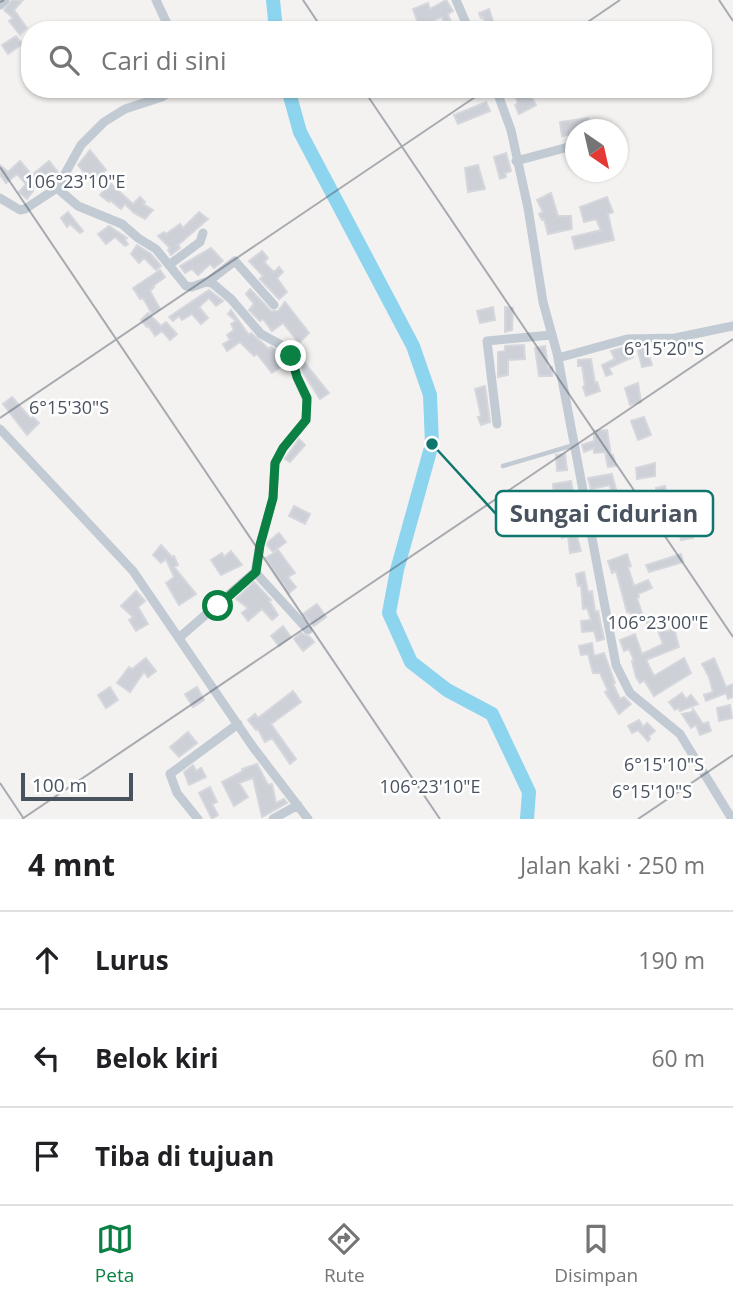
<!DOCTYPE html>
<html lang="id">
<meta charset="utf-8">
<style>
:root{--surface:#fff;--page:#f2f2f2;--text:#202124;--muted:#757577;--line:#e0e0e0;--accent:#0b8043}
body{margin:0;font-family:"Open Sans",sans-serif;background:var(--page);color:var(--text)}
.compass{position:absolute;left:565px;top:119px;width:63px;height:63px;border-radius:50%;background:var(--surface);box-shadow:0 2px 5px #0004;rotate:146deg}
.scale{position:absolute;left:21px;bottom:18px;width:112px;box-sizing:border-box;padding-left:7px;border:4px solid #495360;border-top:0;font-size:19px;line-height:24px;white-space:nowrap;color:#495360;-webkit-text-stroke:5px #fff;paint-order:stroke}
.stop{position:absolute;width:21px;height:21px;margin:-16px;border:5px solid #0b8043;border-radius:50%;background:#fff}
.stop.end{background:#0b8043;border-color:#fff;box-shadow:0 2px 7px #0008}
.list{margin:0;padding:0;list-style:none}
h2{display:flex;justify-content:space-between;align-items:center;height:91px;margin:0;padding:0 28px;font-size:30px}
h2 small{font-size:23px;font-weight:400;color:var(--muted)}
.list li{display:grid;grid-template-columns:46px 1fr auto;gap:21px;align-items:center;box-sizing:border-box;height:98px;padding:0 28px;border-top:2px solid var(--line)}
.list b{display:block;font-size:26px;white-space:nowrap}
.list em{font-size:23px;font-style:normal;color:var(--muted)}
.icon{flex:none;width:38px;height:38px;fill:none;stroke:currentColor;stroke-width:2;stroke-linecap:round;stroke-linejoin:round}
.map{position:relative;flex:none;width:733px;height:819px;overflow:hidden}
.search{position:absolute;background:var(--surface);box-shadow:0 2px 5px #0004;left:21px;right:21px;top:21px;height:77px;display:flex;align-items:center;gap:18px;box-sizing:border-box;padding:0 24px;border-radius:28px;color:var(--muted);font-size:26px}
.sheet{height:385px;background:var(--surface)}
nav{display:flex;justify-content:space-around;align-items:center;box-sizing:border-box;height:98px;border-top:2px solid var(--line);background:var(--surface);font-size:19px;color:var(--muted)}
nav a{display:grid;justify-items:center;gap:4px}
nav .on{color:var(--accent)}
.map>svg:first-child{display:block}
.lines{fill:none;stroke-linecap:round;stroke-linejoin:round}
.river{stroke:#8dd4ee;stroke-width:14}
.building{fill:#cdd0d7;stroke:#d5d7dd;stroke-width:2}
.lane{stroke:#c2cbd3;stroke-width:4.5}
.street{stroke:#c2cbd3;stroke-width:9}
.route{stroke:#0b8043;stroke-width:9}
.ticks{fill:none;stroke:#495360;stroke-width:2;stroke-opacity:0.45}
.ticks-label{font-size:18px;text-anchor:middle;fill:#495360;stroke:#fff;stroke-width:5;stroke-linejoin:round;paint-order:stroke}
.leader{fill:none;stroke:#0f766e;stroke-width:2.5}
.callout-dot{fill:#0f766e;stroke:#fff;stroke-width:2.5}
.callout{fill:#fff;stroke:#0f766e;stroke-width:2.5}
.callout-label{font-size:24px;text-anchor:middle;font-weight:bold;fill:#495360}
</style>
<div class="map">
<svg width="733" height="819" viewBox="0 0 733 819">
<rect width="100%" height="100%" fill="#f4f2f1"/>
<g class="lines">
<path class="river" d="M273 0 276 30
M288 89 300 132 413 346 430 395 432 444 397 570 389 613 411 662 447 690 492 714 529 792 527 819"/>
</g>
<path class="building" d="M12 0H23L14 10 27 28 20 35 9 21 13 18 4 10Z
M446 0 453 11 448 14 453 28 446 30 442 17 419 26 413 9 428 3 430 9Z
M489 9 494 24 499 22 501 30H479L486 26 483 17 481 18 479 13Z
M16 36 22 44 8 54 2 45Z
M517 89H527L536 105 519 114 515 105 518 103 513 91Z
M486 102 490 111 458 124 454 115Z
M588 118 591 129 571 130 572 134 562 136 560 122Z
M90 150 106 170 93 184 78 165Z
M506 153 511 171 505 173 506 177 500 179 494 157Z
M20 161 32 175 49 161 58 172 48 180 45 176 32 189 33 191 27 199 19 192 26 184 17 174 6 183 0 175V165L8 172Z
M478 165 485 189 468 192 465 168Z
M110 183 133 204 140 197 145 202 143 204 153 210 145 219 134 213 125 204 121 209 110 200 109 202 100 195Z
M551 193 558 216H571L572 229 548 234 544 219 542 220 539 214 543 212 537 200Z
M607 197 613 212 608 214 614 240 575 249 572 237 601 230 596 219 584 222 580 207Z
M68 212 83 231 80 233 70 224 67 227 61 218Z
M199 212 208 219 178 245 180 248 171 255 168 250 170 248 158 236 164 232 166 234 180 224 183 228Z
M109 226 127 238 125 240 128 244 125 246 115 237 106 244 98 234Z
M137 245 151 254 161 266 156 270 144 258 139 263 131 254Z
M211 248 223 261 214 268 210 264 198 275 192 269 185 273 180 266Z
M262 251 268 258 264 262 274 272 279 267 283 272 277 278 287 292 279 299 260 279 263 276 249 261Z
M160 270 165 277 153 286 154 287 150 291 160 309 152 314 143 298 140 299 133 288Z
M250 289 271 311H278L285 302 309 333 299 343 283 323 272 331 263 319 260 321 249 310 254 304 246 294Z
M209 290 223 301 216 306 209 298 199 307 208 318 201 324 192 314 182 320 179 316 173 321 169 317Z
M493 307 495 320 480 323 477 311Z
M505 307 513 308 512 330 505 332Z
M231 310 249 335 251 333 269 349 271 347 280 352 283 357 278 361 282 366 272 373 257 354 254 356 240 342 227 351 223 344 230 340 227 335 234 330 231 324 236 321 228 314Z
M148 313 161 326 166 322 177 334 170 340 162 331 155 336 148 325 147 327 141 320Z
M524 345 525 359 508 360V375L498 377V352L505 351V346Z
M545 346 548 367H552V376H539L535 348Z
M628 346 633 357 609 368 612 374 606 376 602 365 615 359 611 351Z
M637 346H646L652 365 642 367Z
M591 359 595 383 597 382 600 391 586 396 583 387 585 386 582 366H578V360Z
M304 362 329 393 320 399 304 374 301 364Z
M638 383 641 402 630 405 625 388Z
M485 386 490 422 481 425 478 417 481 416 475 389Z
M12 397 31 419 33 417 39 423 27 435 3 404Z
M644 417 651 435 638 440 631 421Z
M607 430 611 455H613L616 466 608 467 605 452 594 453V448L584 452 582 445 594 441V431Z
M299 439 305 445 290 462 285 459Z
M565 454 567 470 557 471 556 455Z
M655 463V476L637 479 636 468Z
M612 474 617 493 622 492 624 509 615 511 618 526 607 529 604 513H599L597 497 611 494 610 485 591 489 588 478Z
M571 481 573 492 554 495 553 484Z
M665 486 668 502 655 504 659 518 639 524 641 530 634 532 631 520 645 516 643 494 657 493 656 488Z
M294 506 310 514 305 524 289 516Z
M691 521 693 538 681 540 678 523Z
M573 523 581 551 570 553 568 536 562 538 559 527Z
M279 533 286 542 273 552 267 545 268 542Z
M161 545 172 557 174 556 178 565 174 567 196 594 179 605 166 583 174 577 166 559 161 563 153 555Z
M278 550 295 573 288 577 296 587 289 593 266 558Z
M231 551 242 565 221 575 211 560 222 553 224 557Z
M627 554 631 566 628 567 634 586 648 580 652 588 638 594 639 597 637 598 644 620 634 623 630 612H627L616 571 612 573 608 561Z
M681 554 683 562 649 572 646 565Z
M584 572 588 592 592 591 595 612 598 611 603 634 604 639 597 641 594 631 582 632 581 621 591 620 587 608 583 609 581 585 578 586 576 574Z
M254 582 271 600 269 601 278 615 272 620 262 609 248 621 242 613 248 608 236 599Z
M136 591 145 601 138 607 148 624 136 631 129 620 133 617 121 606Z
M317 604 326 617 314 626 303 614Z
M659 616 666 632 674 628 679 647 646 660 654 676 684 658 691 673 654 696 644 680 640 683 636 677 632 661 634 660 629 649 624 651 620 640 635 634 642 654 663 644 657 628 651 631 646 621Z
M283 626 291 637 279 646 271 636Z
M301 633 310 637 314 642 303 651 294 639Z
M592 643 594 656 604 653 615 683 613 684 620 699 624 697 631 704 619 714 605 692 608 691 600 673H593L588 654 581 655 579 646Z
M146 658 156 671 148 677 144 672 130 692 117 683 129 667 132 669Z
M714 658 726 687 733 684V697L728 699 726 693 706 701 704 695 713 692 709 677 702 664Z
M110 687 118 700 106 708 98 695Z
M197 687 204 700 193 707 185 694Z
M293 691 301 702 271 724 296 759 290 764 272 738 265 742 258 729 256 730 248 720 255 714 258 718Z
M682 693 686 699 691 695 698 704 680 711 678 708 675 710 669 702Z
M730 705 732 718 719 721 717 708Z
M693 709 703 724 708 722 711 731 700 735 696 725 691 728 682 714 692 712Z
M639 720 643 727 647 723 655 731 649 736 650 739 648 741 638 730 632 733 628 726Z
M188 732 197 743 179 757 170 747Z
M257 764 268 785 272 784 276 803 284 799 287 803 262 817 253 778 239 783 248 797 234 806 222 782 243 771 242 769Z
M193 765 196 771 201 768 206 777 189 785 184 772Z
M210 787 217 802 212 804 218 815 212 819 199 793Z"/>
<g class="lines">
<path class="lane" d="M503 466 574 445"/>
<path class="street" d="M156 0 170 30
M456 0 469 30
M0 5 5 0
M496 89 511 130 528 208 543 302 557 353 616 665 630 693 680 734 732 819
M516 161 576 145
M57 188 78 206 122 224 138 238 156 249 186 286 192 287 206 282 212 283 231 299 261 334 285 347 291 356 297 377 307 400 306 420 283 448 275 463 273 498 260 545 255 572 180 637
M0 198 20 210 25 209 57 188 81 145 104 122 125 109 162 97 174 89
M169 265 200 242 203 233
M209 281 235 261 274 305
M558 358 627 339 675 338 733 326
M497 424 487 341 551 335
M0 429 133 571 253 747 308 819
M255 572 308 630
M198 819 177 793 170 774 238 724
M273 819 298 805"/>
</g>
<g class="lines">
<path class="route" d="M218 606 256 572 260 545 273 498 275 463 283 448 306 420 307 398 297 377 291 356"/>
</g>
<path class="ticks" d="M303 0 323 30M719 0 733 21M0 2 4 0M576 30 620 0M363 89 733 637M0 167 440 819M0 418 487 89M0 783 24 819M22 819 733 339M638 819 733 755"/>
<g class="ticks-label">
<text x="75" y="188">106°23'10"E</text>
<text x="664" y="355">6°15'20"S</text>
<text x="69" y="414">6°15'30"S</text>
<text x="658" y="629">106°23'00"E</text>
<text x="664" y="771">6°15'10"S</text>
<text x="430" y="793">106°23'10"E</text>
<text x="652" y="798">6°15'10"S</text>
</g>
<path class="leader" d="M432 444L496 514"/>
<circle class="callout-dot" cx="432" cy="444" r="7"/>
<rect class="callout" x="496" y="491" width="217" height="45" rx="7"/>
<g class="callout-label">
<text x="604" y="522">Sungai Cidurian</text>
</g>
</svg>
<svg class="compass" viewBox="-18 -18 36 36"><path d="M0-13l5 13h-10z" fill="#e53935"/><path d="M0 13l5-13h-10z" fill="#757577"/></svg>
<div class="scale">100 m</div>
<div class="stop" style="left:218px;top:606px"></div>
<div class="stop end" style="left:291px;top:356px"></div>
<div class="search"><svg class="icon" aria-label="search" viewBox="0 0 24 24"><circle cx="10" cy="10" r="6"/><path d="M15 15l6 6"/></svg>Cari di sini</div>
</div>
<section class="sheet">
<h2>4 mnt<small>Jalan kaki · 250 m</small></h2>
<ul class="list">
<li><svg class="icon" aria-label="ahead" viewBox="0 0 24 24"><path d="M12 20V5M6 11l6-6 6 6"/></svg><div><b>Lurus</b></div><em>190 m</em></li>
<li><svg class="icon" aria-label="left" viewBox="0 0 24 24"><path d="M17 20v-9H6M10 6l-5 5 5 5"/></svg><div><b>Belok kiri</b></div><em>60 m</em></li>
<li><svg class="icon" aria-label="arrive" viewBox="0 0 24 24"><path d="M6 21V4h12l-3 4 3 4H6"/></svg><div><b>Tiba di tujuan</b></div></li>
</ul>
</section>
<nav>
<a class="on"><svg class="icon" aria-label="map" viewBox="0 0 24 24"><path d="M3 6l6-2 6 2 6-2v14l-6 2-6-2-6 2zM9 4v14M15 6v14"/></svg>Peta</a>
<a><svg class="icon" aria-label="directions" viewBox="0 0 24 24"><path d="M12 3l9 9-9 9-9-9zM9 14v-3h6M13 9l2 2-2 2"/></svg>Rute</a>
<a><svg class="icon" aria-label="saved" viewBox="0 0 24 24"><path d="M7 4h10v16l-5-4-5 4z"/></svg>Disimpan</a>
</nav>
